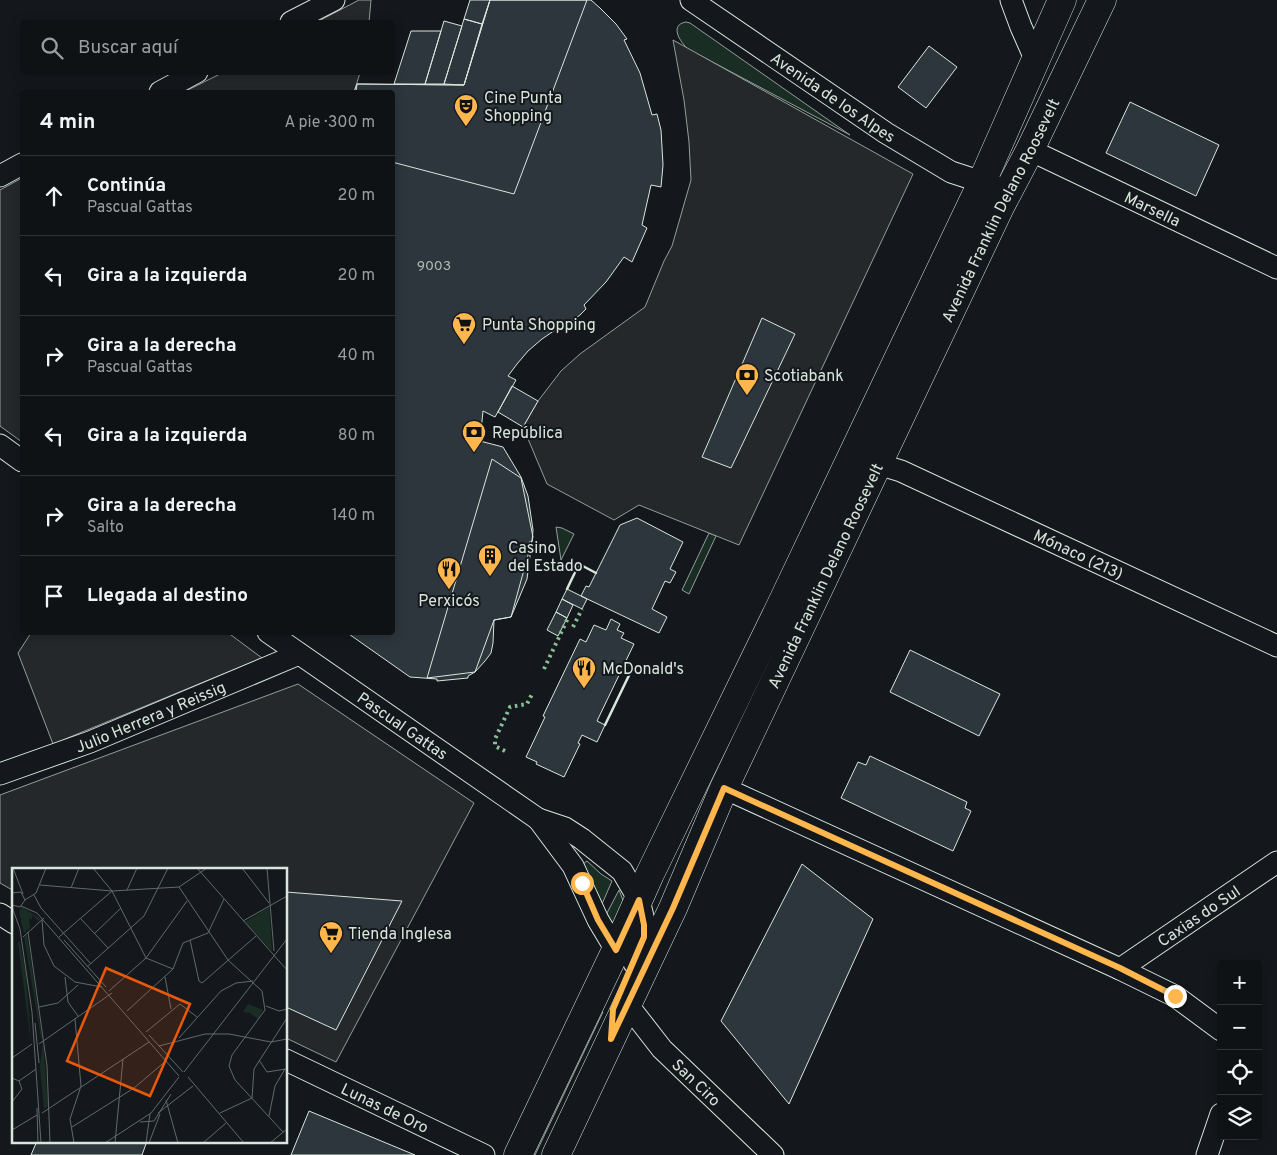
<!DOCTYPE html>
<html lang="es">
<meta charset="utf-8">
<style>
:root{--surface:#0f1215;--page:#181b1e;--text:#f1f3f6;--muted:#9b9ea0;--line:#2f3234}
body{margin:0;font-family:Overpass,sans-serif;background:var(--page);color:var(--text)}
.controls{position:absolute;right:15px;bottom:15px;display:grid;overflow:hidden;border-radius:5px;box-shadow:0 2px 12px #0003}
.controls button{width:45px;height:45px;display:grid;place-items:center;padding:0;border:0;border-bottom:1px solid var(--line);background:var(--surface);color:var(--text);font:25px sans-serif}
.stop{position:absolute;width:15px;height:15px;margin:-11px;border:4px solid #ffb74d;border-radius:50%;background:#fff}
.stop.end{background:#ffb74d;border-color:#fff;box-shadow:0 1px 5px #0008}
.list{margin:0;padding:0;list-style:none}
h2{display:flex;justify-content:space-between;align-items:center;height:65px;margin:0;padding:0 20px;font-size:21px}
h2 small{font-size:16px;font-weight:400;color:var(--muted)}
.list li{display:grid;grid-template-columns:32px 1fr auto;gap:15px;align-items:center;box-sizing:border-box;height:80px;padding:0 20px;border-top:1px solid var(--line)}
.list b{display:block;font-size:19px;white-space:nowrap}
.list p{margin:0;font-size:16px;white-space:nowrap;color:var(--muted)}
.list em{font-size:16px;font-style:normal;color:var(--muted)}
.icon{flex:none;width:28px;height:28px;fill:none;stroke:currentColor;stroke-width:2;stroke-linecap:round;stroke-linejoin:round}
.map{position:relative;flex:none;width:1277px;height:1155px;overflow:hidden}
.search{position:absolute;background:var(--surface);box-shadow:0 2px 12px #0003;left:20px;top:20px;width:375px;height:55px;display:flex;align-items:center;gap:12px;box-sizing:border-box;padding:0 18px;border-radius:5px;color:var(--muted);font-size:19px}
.panel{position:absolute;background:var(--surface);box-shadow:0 2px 12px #0003;left:20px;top:90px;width:375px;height:545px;border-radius:5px}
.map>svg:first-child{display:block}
.green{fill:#1a2d24;stroke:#939e99}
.parking{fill:#24282b;stroke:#939e99}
.building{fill:#2c363c;stroke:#d8e6dc}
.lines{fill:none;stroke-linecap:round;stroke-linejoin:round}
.minor-casing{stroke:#d8e6dc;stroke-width:23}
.secondary-casing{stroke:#d8e6dc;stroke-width:29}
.minor{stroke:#14181c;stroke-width:21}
.secondary{stroke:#14181c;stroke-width:28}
.hedge{stroke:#8ac095;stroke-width:4;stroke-dasharray:2.5 4;stroke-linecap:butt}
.wall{stroke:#d8e6dc;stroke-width:2.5}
.route{stroke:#ffb74d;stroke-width:6}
.labels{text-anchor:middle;stroke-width:4;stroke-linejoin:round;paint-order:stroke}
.number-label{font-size:14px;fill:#adbab4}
.street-label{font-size:16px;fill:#d8e6dc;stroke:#14181c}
.poi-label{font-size:16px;fill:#d8e6dc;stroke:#14181c;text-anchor:start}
.inset-road{fill:none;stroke:#626a69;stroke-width:1}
.view{fill:#e8590c;fill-opacity:0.15;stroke:#e8590c;stroke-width:2.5}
.inset-edge{fill:none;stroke:#d8e6dc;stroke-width:2.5}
</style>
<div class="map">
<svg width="1277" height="1155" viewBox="0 0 1277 1155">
<rect width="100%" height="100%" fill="#14181c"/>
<path class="green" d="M686 22 690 23 850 135 688 49C680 42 669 25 686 22Z
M556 527 562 528 574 534 561 560Z
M709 533 716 536 689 594 682 590Z
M587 861 601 874 612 881 602 904 583 864Z
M619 890 624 903 612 926 607 913Z
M600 1010 603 1012 535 1155H531Z"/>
<path class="parking" d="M359 0H371L369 22H317Z
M673 40 913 174 739 545 639 505 614 520 547 484 523 427 538 401 561 371 580 354 645 307 664 261 672 246 691 180 689 142 684 100Z
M222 73H360L354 92H184Z
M22 178V442L0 426V190Z
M227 632 262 658 53 744 18 653 31 633Z
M298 684 474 803 336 1062 286 1038V869H14V891L0 883V795Z"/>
<path class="building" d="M470 0H490L482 24 464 19Z
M490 0H591L600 8 616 24 627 39 624 40 640 73 652 115 657 114 661 130 663 165 661 187 651 185 642 225 647 228 632 262 624 257 606 282 584 305 586 309 580 315 558 332V328L542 339 528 351 517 364 508 376 516 380 495 417 483 411 480 441 503 447 521 477 528 496 533 530 532 542H529L530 556 527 579 511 617 494 620 493 643 491 653 485 661 475 672 468 676V678L437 681V679L410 677 346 632H392V92H354L357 84 464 85Z
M490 0H587L514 194 392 162V92H356L357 84 464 85Z
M464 19 482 24 464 85 444 84Z
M444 21 462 26 444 84H425Z
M411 31H441L425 84H394Z
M929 46 957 67 926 108 898 87Z
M1130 102 1219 145 1196 196 1106 153Z
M762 318 795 334 731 468 702 457Z
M512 386 538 401 523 427 498 412Z
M492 459 521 478 533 537 511 617 494 620 475 672 427 678Z
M637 518 683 542 670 569 676 572 670 583 665 581 652 609 667 617 659 633 581 596 586 586 589 587 620 525Z
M567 589 587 599 582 609 562 599Z
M562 599 573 605 567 618 556 612Z
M556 612 567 618 558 636 547 630Z
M611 619 620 624 617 630 624 633 621 638 634 644 597 721 605 725 597 742 582 735 578 743 580 744 564 777 536 764 537 762 526 757 545 717 543 716 580 639 586 642 594 625 606 630Z
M910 650 1000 694 979 736 890 692Z
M870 756 967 802 965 808 971 811 953 851 841 798 858 762 866 765Z
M802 864 873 919 789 1104 721 1021Z
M286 892 402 901 336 1030 286 1007Z
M309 1111 415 1155H291Z
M37 1141H147L142 1155H31Z"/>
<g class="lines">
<g class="minor-casing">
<g id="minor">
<path id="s1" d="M691 0 886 133 951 172 997 187"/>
<path d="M1011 0 1021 27 1036 61"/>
<path d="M291 22 334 0"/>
<path d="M160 92 197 72"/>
<path id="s2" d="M1030 150 1277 268"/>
<path d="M0 176 22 164"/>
<path d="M0 445 22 461"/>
<path id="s3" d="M878 464 901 471 1277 646"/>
<path id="s4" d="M268 632 538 819 565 828 582 839 622 871 639 900 645 925 644 937 634 963"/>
<path id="s5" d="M0 774 90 742 299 654"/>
<path d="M724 788 1120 969 1175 996 1221 1030"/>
<path d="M538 819 573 866 598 920 616 950"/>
<path d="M0 914 14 923"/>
<path id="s6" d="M1120 969 1277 862"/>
<path id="s7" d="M627 1004 662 1049 773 1155"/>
<path id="s8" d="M286 1060 484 1155"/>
<path d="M1207 1155 1221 1114"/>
</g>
</g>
<g class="secondary-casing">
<g id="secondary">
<path d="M518 1155 616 950 650 874 781 605 977 193 1062 0"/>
<path id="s9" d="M556 1155 673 908 724 788 1000 207 1030 150 1102 0"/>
</g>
</g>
<use href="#minor" class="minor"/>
<use href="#secondary" class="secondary"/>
<path class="hedge" d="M573 627 582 609
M544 669 568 618
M505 751 495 746V739L510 707 527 704 532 694"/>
<path class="wall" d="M567 589 579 564 596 573
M605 725 633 667 625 662"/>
</g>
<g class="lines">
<path class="route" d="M582 883 598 920 616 950 639 900 644 925V937L613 1009 611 1039 673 908 724 788 1120 968 1175 996"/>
</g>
<defs>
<g id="theatre-pin" transform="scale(1.25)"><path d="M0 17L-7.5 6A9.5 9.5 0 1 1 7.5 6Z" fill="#ffb74d" stroke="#14181c"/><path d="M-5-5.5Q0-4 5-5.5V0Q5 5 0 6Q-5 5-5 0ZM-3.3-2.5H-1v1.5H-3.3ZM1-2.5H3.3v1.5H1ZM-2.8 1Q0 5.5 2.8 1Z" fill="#111"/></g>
<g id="supermarket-pin" transform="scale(1.25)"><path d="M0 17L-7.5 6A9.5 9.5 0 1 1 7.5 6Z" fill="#ffb74d" stroke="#14181c"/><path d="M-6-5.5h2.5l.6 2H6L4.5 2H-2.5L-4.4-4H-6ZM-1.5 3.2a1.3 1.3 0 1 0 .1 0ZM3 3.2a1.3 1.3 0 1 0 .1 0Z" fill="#111"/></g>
<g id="bank-pin" transform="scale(1.25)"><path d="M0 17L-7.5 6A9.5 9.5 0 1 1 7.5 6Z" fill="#ffb74d" stroke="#14181c"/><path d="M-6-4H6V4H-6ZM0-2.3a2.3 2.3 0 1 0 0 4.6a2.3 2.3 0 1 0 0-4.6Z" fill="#111"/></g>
<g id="building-pin" transform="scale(1.25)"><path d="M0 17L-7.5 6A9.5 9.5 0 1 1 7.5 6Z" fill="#ffb74d" stroke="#14181c"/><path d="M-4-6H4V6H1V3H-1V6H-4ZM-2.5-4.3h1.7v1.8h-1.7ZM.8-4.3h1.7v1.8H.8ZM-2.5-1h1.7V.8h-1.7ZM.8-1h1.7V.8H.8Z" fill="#111"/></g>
<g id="restaurant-pin" transform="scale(1.25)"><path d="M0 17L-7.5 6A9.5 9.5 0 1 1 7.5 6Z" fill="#ffb74d" stroke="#14181c"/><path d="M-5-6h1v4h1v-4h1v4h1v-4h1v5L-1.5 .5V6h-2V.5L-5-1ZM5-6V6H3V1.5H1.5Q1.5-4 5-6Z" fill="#111"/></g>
</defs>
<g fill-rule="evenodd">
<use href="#theatre-pin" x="466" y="106"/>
<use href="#supermarket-pin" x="464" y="324"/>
<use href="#bank-pin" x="747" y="375"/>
<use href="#bank-pin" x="474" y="432"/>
<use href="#building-pin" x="490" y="556"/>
<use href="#restaurant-pin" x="449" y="569"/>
<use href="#restaurant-pin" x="584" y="668"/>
<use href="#supermarket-pin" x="331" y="933"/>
</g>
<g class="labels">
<g class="number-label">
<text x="434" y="270">9003</text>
</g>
<g class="street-label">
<text dy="6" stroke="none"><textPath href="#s1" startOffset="172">Avenida de los Alpes</textPath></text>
<text dy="6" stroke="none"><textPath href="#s2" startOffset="136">Marsella</textPath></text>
<text dy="6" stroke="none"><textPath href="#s9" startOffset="1044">Avenida Franklin Delano Roosevelt</textPath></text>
<text dy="6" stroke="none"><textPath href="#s3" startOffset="220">Mónaco (213)</textPath></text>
<text dy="6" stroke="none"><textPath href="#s9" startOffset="639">Avenida Franklin Delano Roosevelt</textPath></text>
<text dy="6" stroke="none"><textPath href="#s5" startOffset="161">Julio Herrera y Reissig</textPath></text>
<text dy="6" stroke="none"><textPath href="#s4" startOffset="164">Pascual Gattas</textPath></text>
<text dy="6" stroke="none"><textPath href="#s6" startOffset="95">Caxias do Sul</textPath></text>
<text dy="6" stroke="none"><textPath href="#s7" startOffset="105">San Ciro</textPath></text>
<text dy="6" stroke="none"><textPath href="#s8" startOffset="110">Lunas de Oro</textPath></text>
</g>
<g class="poi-label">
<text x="484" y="103">Cine Punta<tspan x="484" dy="18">Shopping</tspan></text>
<text x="482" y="330">Punta Shopping</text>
<text x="764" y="381">Scotiabank</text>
<text x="492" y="438">República</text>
<text x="508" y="553">Casino<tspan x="508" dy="18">del Estado</tspan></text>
<text x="449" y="606" text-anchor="middle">Perxico´s</text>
<text x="602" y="674">McDonald's</text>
<text x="348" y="939">Tienda Inglesa</text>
</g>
</g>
<g transform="translate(12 868)">
<rect width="275" height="275" fill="#14181c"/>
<path d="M10 39 29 51 26 53 20 47V51L17 50 18 60 12 65 7 44ZM257 39 260 83 233 54ZM15 66 30 170H29L12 69ZM8 73 14 107 19 175 6 75ZM236 136 251 142 246 151 238 145 231 144ZM31 173 36 238 32 241 28 199Z" fill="#1a2d24"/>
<path class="inset-road" d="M1 0 11 26M81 0 100 23 134 90 161 101M185 0 275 102M230 0 257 35M255 0 262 83M28 17 100 23 167 19 195 0M167 19 216 92 250 123 253 142 220 187 217 198 223 212 271 264M59 20 67 0M115 22 125 0M0 25 9 24 13 32 8 39 0 37M22 27 29 40 79 96M13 32 24 25 34 0M9 38 25 45 167 208M0 39 8 61 20 144 29 275M69 51 96 80M30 52 32 77 42 98 63 114 90 119M231 53 275 28M16 64 35 198 38 275M83 65 109 40M11 69 32 50M47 69 100 23M52 72 94 119M178 72 187 113 190 115 244 68M75 99 132 48 156 0M53 109 56 134 66 148M153 109 159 141M97 123 134 90 175 33M254 138 267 143 275 141M27 139 46 135 66 117M115 143 161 101 171 75 196 65 212 31M23 155 27 195M134 164 168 136 185 149M137 167 171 204M167 170 209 123 224 115 241 113M27 176 100 125M147 178 193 166H217L259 174 275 171M0 190 20 176M247 192 255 204 274 201M172 204 275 71M176 209 232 275M0 210 7 213 24 201M154 232 166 275M0 234 10 221 7 213M25 240 26 275M30 245 137 174M146 245 181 218M208 245 240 230 242 201 275 150M257 248 263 218 273 201M128 254 142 253 159 226M60 259 122 220 155 192M0 262 25 247M62 275 58 251 69 218 63 151M93 275 139 245 167 209M103 275 111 191M134 275 138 246M137 275 148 246M191 275 214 255M258 275 275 261"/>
<path class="view" d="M94 100 178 136 138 228 55 193Z"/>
<rect width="275" height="275" class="inset-edge"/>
</g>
</svg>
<div class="controls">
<button>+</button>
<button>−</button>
<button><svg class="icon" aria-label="locate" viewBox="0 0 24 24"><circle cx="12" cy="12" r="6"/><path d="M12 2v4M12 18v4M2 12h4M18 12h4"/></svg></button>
<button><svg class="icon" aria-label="layers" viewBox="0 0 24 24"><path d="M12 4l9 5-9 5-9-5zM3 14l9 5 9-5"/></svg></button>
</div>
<div class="stop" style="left:582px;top:883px"></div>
<div class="stop end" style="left:1175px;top:996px"></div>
<div class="search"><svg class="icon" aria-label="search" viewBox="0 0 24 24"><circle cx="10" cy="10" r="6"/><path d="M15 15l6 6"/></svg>Buscar aquí</div>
<section class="panel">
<h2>4 min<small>A pie · 300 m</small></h2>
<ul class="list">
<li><svg class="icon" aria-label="ahead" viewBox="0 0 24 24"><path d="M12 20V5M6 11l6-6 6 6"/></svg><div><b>Continúa</b><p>Pascual Gattas</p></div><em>20 m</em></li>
<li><svg class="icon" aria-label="left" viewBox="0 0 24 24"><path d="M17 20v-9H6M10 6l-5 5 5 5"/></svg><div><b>Gira a la izquierda</b></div><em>20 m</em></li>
<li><svg class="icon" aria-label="right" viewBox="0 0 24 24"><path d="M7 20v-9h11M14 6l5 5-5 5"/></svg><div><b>Gira a la derecha</b><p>Pascual Gattas</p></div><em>40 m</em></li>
<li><svg class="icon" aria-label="left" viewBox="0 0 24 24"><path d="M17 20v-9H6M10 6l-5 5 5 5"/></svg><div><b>Gira a la izquierda</b></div><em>80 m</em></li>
<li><svg class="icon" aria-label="right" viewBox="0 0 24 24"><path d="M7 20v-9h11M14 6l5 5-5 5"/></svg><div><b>Gira a la derecha</b><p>Salto</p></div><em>140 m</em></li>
<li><svg class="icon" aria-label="arrive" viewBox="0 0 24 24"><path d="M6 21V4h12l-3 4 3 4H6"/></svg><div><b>Llegada al destino</b></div></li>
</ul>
</section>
</div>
